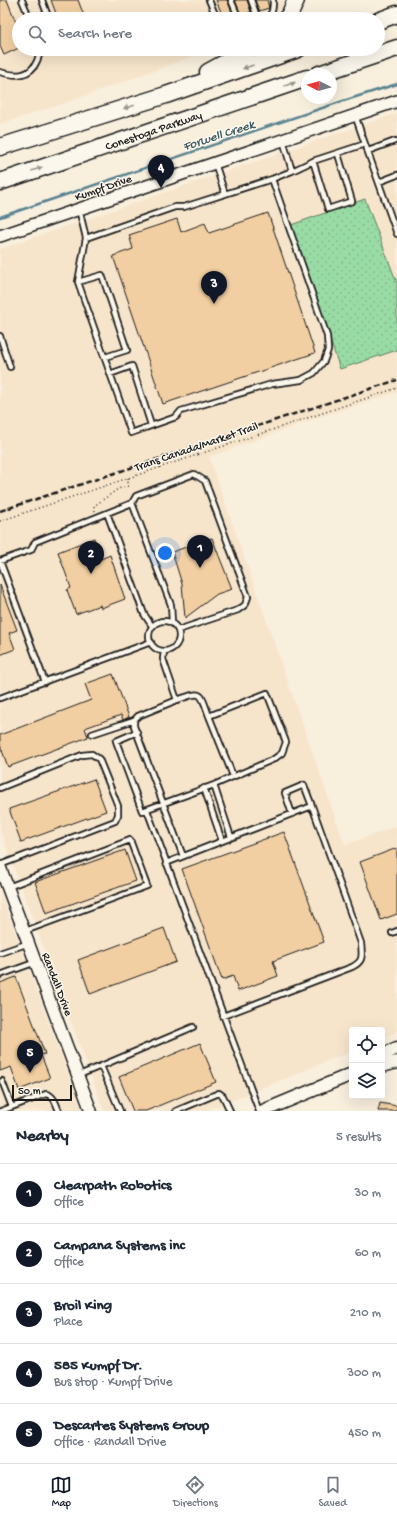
<!DOCTYPE html>
<meta charset="utf-8">
<style>
:root{--surface:#fff;--page:#f6f6f7;--text:#1f2937;--muted:#747a83;--line:#e0e1e3;--accent:#111827}
body{margin:0;font-family:"Gochi Hand",sans-serif;background:var(--page);color:var(--text)}
.controls{position:absolute;right:12px;bottom:12px;display:grid;overflow:hidden;border-radius:4px;box-shadow:0 4px 16px #0002}
.controls button{width:36px;height:36px;display:grid;place-items:center;padding:0;border:0;border-bottom:1px solid var(--line);background:var(--surface);color:var(--text);font:20px sans-serif}
.compass{position:absolute;left:301px;top:68px;width:36px;height:36px;border-radius:50%;background:var(--surface);box-shadow:0 4px 16px #0002;rotate:276deg}
.scale{position:absolute;left:12px;bottom:10px;width:60px;box-sizing:border-box;padding-left:4px;border:2px solid #1c1c1c;border-top:0;font-size:11px;line-height:14px;white-space:nowrap;color:#1c1c1c;-webkit-text-stroke:3px #fbf7ec;paint-order:stroke}
.you{position:absolute;left:165px;top:553px;width:14px;height:14px;margin:-10px;border:3px solid #fff;border-radius:50%;background:#1a73e8;box-shadow:0 0 0 6px #1a73e833}
.badge{display:grid;place-items:center;width:26px;height:26px;border-radius:50%;background:var(--accent);color:#fff;font-size:13px;font-weight:700}
.pin{position:absolute;translate:-50% -33px;filter:drop-shadow(0 1px 2px #0008)}
.pin::after{content:'';position:absolute;top:21px;width:14px;height:12px;background:inherit;clip-path:polygon(0 0,100% 0,50% 100%)}
.list{margin:0;padding:0;list-style:none}
h2{display:flex;justify-content:space-between;align-items:center;height:52px;margin:0;padding:0 16px;font-size:17px}
h2 small{font-size:13px;font-weight:400;color:var(--muted)}
.list li{display:grid;grid-template-columns:26px 1fr auto;gap:12px;align-items:center;box-sizing:border-box;height:60px;padding:0 16px;border-top:1px solid var(--line)}
.list b{display:block;font-size:15px;white-space:nowrap}
.list p{margin:0;font-size:13px;white-space:nowrap;color:var(--muted)}
.list em{font-size:13px;font-style:normal;color:var(--muted)}
.icon{flex:none;width:22px;height:22px;fill:none;stroke:currentColor;stroke-width:2;stroke-linecap:round;stroke-linejoin:round}
.map{position:relative;flex:none;width:397px;height:1111px;overflow:hidden}
.search{position:absolute;background:var(--surface);box-shadow:0 4px 16px #0002;left:12px;right:12px;top:12px;height:44px;display:flex;align-items:center;gap:10px;box-sizing:border-box;padding:0 14px;border-radius:22px;color:var(--muted);font-size:15px}
.sheet{height:352px;background:var(--surface)}
nav{display:flex;justify-content:space-around;align-items:center;box-sizing:border-box;height:56px;border-top:1px solid var(--line);background:var(--surface);font-size:11px;color:var(--muted)}
nav a{display:grid;justify-items:center;gap:2px}
nav .on{color:var(--accent)}
.map>svg:first-child{display:block}
.built{fill:#f7e5cb}
.grass{fill:url(#grass-dots);stroke:#5a7c60}
.lines{fill:none;stroke-linecap:round;stroke-linejoin:round}
.stream{stroke:#568290;stroke-width:2.5}
.building{fill:#f2cfa2;stroke:#1c1c1c}
.service-casing{stroke:#1c1c1c;stroke-width:8}
.tertiary-casing{stroke:#1c1c1c;stroke-width:14}
.secondary-casing{stroke:#1c1c1c;stroke-width:15}
.motorway-casing{stroke:#1c1c1c;stroke-width:19}
.path{stroke:#1c1c1c;stroke-width:1.5;stroke-dasharray:1 3;stroke-linecap:butt}
.service{stroke:#fbf7ec;stroke-width:4.5}
.tertiary{stroke:#fbf7ec;stroke-width:11}
.secondary{stroke:#fbf7ec;stroke-width:12}
.motorway{stroke:#fbf7ec;stroke-width:16}
.rail{stroke:#1c1c1c;stroke-width:2.5;stroke-dasharray:6 3;stroke-linecap:butt}
.oneway{fill:#97948e}
.labels{text-anchor:middle;stroke-width:3;stroke-linejoin:round;paint-order:stroke}
.street-label{font-size:12px;fill:#1c1c1c;stroke:#fbf7ec}
.water-label{font-size:13px;font-style:italic;fill:#3e5860;stroke:#fbf7ec}
</style>
<div class="map">
<svg width="397" height="1111" viewBox="0 0 397 1111">
<defs>
<pattern id="grass-dots" width="8" height="8" patternUnits="userSpaceOnUse"><rect width="8" height="8" fill="#99dba5"/><path d="M2 2h.1M6 6h.1" fill="none" stroke="#83bb8d" stroke-width="1.8" stroke-linecap="round"/></pattern>
</defs>
<rect width="100%" height="100%" fill="#f9efdd"/>
<filter id="ink" filterUnits="userSpaceOnUse"><feTurbulence type="fractalNoise" baseFrequency=".025" numOctaves="2"/><feDisplacementMap in="SourceGraphic" scale="8" xChannelSelector="R" yChannelSelector="G"/><feConvolveMatrix kernelMatrix="1 2 1 2 8 2 1 2 1" color-interpolation-filters="sRGB"/></filter>
<g filter="url(#ink)">
<path class="built" d="M0 0H284L282 14 277 19H19V49H213L62 104 0 124Z
M397 113V392L319 417 209 457 345 845 397 826V1032L382 1038V1030H352V1051L206 1111H104L0 830V249Z
M0 892 82 1111H0Z"/>
<path class="grass" d="M365 199 397 283V350L340 369 291 225Z"/>
<g class="lines">
<path class="stream" d="M0 217 343 101 397 84"/>
</g>
<path class="building" d="M0 0H7L19 30V48L4 55 0 46Z
M51 0H78L84 16 75 19H58Z
M216 0H227L235 19H224Z
M235 0H247L251 12 241 15Z
M255 0H267L269 8 259 11Z
M268 213 315 353 163 404 113 256 133 249 129 235 177 219 181 232 205 223 209 233Z
M94 538 101 559 110 555 125 599 101 608 100 605 76 614 67 590 71 588 58 552Z
M212 538 232 589 217 594 185 618 182 584 172 552Z
M0 585 17 630 9 633 15 649 0 655Z
M113 674 129 717 123 720 121 715 85 728 88 737 8 767 0 745V735L91 700 85 684Z
M94 779 106 811 21 842 9 809Z
M284 832 324 942 273 961 278 976 238 991 233 976 222 980 182 869Z
M397 848V914L381 920 360 862Z
M125 850 136 881 46 913 35 882Z
M164 928 176 962 90 994 78 960Z
M16 977 45 1054 41 1055 50 1078 19 1090 11 1067 0 1071V983Z
M200 1043 216 1082 146 1111H133L119 1077Z
M380 1103 397 1106V1111H378Z"/>
<g class="lines">
<g class="service-casing">
<path id="service" d="M22 0 30 19
M42 0 49 19
M209 0 217 19
M231 0 239 19
M251 0 258 19
M264 19C273 16 273 8 273 0
M0 72C14 76 30 78 37 61 39 57 40 54 39 49
M365 144 397 234
M368 151 395 141
M313 161 328 209 352 201 338 154
M215 163 225 194
M292 171 313 161 365 144 355 115
M272 179 292 171 283 140
M379 182 397 175
M79 209 86 238 78 282 131 433 176 417 181 411 272 384 301 380 314 373 324 361 328 350 327 336 272 179 184 207H175L86 238
M78 282 102 275 127 350 105 357
M0 336 10 367
M110 374 132 366 151 425
M132 503 171 605 172 622
M107 513 144 614 152 626
M0 561 31 550 35 542 132 503 136 496 194 474 205 481 248 597 245 605 238 610 178 630
M0 561 45 682
M149 636a15 15 0 1 1 30 0a15 15 0 1 1-30 0Z
M164 651 163 659 177 700 138 716 134 720V726L183 856
M0 698 151 642
M177 700C203 691 200 691 209 716
M137 732 116 741 142 811 214 785 274 759 282 753 286 742 267 693 209 716 233 776
M92 734 134 720
M214 785 231 837
M0 788 82 755 92 754 99 759 118 806V815L115 821 0 865
M204 788 222 841
M147 810 259 1111
M292 814 285 793 304 785 312 806
M166 863 312 806 361 943C362 956 364 961 352 967L223 1016
M8 887 130 840 147 886 25 931
M392 933 397 931
M0 953 29 943
M0 975 36 962
M79 1075 101 1066
M2 1081 12 1107
M1 1111 46 1094C54 1095 56 1104 59 1111
M120 1111 101 1066 193 1027
M176 1111 219 1093 223 1096 230 1111"/>
</g>
<g class="tertiary-casing">
<path id="tertiary" d="M0 236 397 101
M0 867 91 1111"/>
</g>
<g class="secondary-casing">
<path id="secondary" d="M382 1055 397 1048
M382 1066 397 1062
M263 1111 352 1074"/>
</g>
<g class="motorway-casing">
<g id="motorway">
<path d="M286 19 290 14 296 0"/>
<path d="M378 21 397 14"/>
<path d="M208 72 250 49"/>
<path d="M319 74 397 48"/>
<path d="M0 147 166 95 298 49"/>
<path id="s1" d="M0 182 307 78"/>
</g>
</g>
<path class="path" d="M95 511 94 506 118 489 128 486V478
M0 521 397 388"/>
<use href="#service" class="service"/>
<use href="#tertiary" class="tertiary"/>
<use href="#secondary" class="secondary"/>
<use href="#motorway" class="motorway"/>
<path class="rail" d="M0 511 397 380"/>
</g>
<defs><path id="oneway-solid" d="M-6-.8H1V-3.2L6.5 0L1 3.2V.8H-6Z"/></defs>
<g class="oneway">
<use href="#oneway-solid" transform="translate(248 67) rotate(161)"/>
<use href="#oneway-solid" transform="translate(290 84) rotate(-19)"/>
<use href="#oneway-solid" transform="translate(129 107) rotate(163)"/>
<use href="#oneway-solid" transform="translate(37 169) rotate(-19)"/>
</g>
</g>
<g class="labels">
<g class="street-label">
<text dy="4" stroke="none"><textPath href="#s1" startOffset="162">Conestoga Parkway</textPath></text>
<text transform="translate(103 187) rotate(-19)" y="4">Kumpf Drive</text>
<text transform="translate(196 446) rotate(-19)" y="4">Trans Canada/Market Trail</text>
<text transform="translate(58 984) rotate(69)" y="4">Randall Drive</text>
</g>
<g class="water-label">
<text transform="translate(218 134) rotate(-18)" y="5">Forwell Creek</text>
</g>
</g>
</svg>
<div class="controls">
<button><svg class="icon" aria-label="locate" viewBox="0 0 24 24"><circle cx="12" cy="12" r="6"/><path d="M12 2v4M12 18v4M2 12h4M18 12h4"/></svg></button>
<button><svg class="icon" aria-label="layers" viewBox="0 0 24 24"><path d="M12 4l9 5-9 5-9-5zM3 14l9 5 9-5"/></svg></button>
</div>
<svg class="compass" viewBox="-18 -18 36 36"><path d="M0-13l5 13h-10z" fill="#e53935"/><path d="M0 13l5-13h-10z" fill="#747a83"/></svg>
<div class="scale">50 m</div>
<div class="you"></div>
<div class="pin badge" style="left:200px;top:568px">1</div>
<div class="pin badge" style="left:91px;top:574px">2</div>
<div class="pin badge" style="left:214px;top:304px">3</div>
<div class="pin badge" style="left:161px;top:188px">4</div>
<div class="pin badge" style="left:30px;top:1073px">5</div>
<div class="search"><svg class="icon" aria-label="search" viewBox="0 0 24 24"><circle cx="10" cy="10" r="6"/><path d="M15 15l6 6"/></svg>Search here</div>
</div>
<section class="sheet">
<h2>Nearby<small>5 results</small></h2>
<ul class="list">
<li><span class="badge">1</span><div><b>Clearpath Robotics</b><p>Office</p></div><em>30 m</em></li>
<li><span class="badge">2</span><div><b>Campana Systems inc</b><p>Office</p></div><em>60 m</em></li>
<li><span class="badge">3</span><div><b>Broil King</b><p>Place</p></div><em>210 m</em></li>
<li><span class="badge">4</span><div><b>585 Kumpf Dr.</b><p>Bus stop · Kumpf Drive</p></div><em>300 m</em></li>
<li><span class="badge">5</span><div><b>Descartes Systems Group</b><p>Office · Randall Drive</p></div><em>450 m</em></li>
</ul>
</section>
<nav>
<a class="on"><svg class="icon" aria-label="map" viewBox="0 0 24 24"><path d="M3 6l6-2 6 2 6-2v14l-6 2-6-2-6 2zM9 4v14M15 6v14"/></svg>Map</a>
<a><svg class="icon" aria-label="directions" viewBox="0 0 24 24"><path d="M12 3l9 9-9 9-9-9zM9 14v-3h6M13 9l2 2-2 2"/></svg>Directions</a>
<a><svg class="icon" aria-label="saved" viewBox="0 0 24 24"><path d="M7 4h10v16l-5-4-5 4z"/></svg>Saved</a>
</nav>
